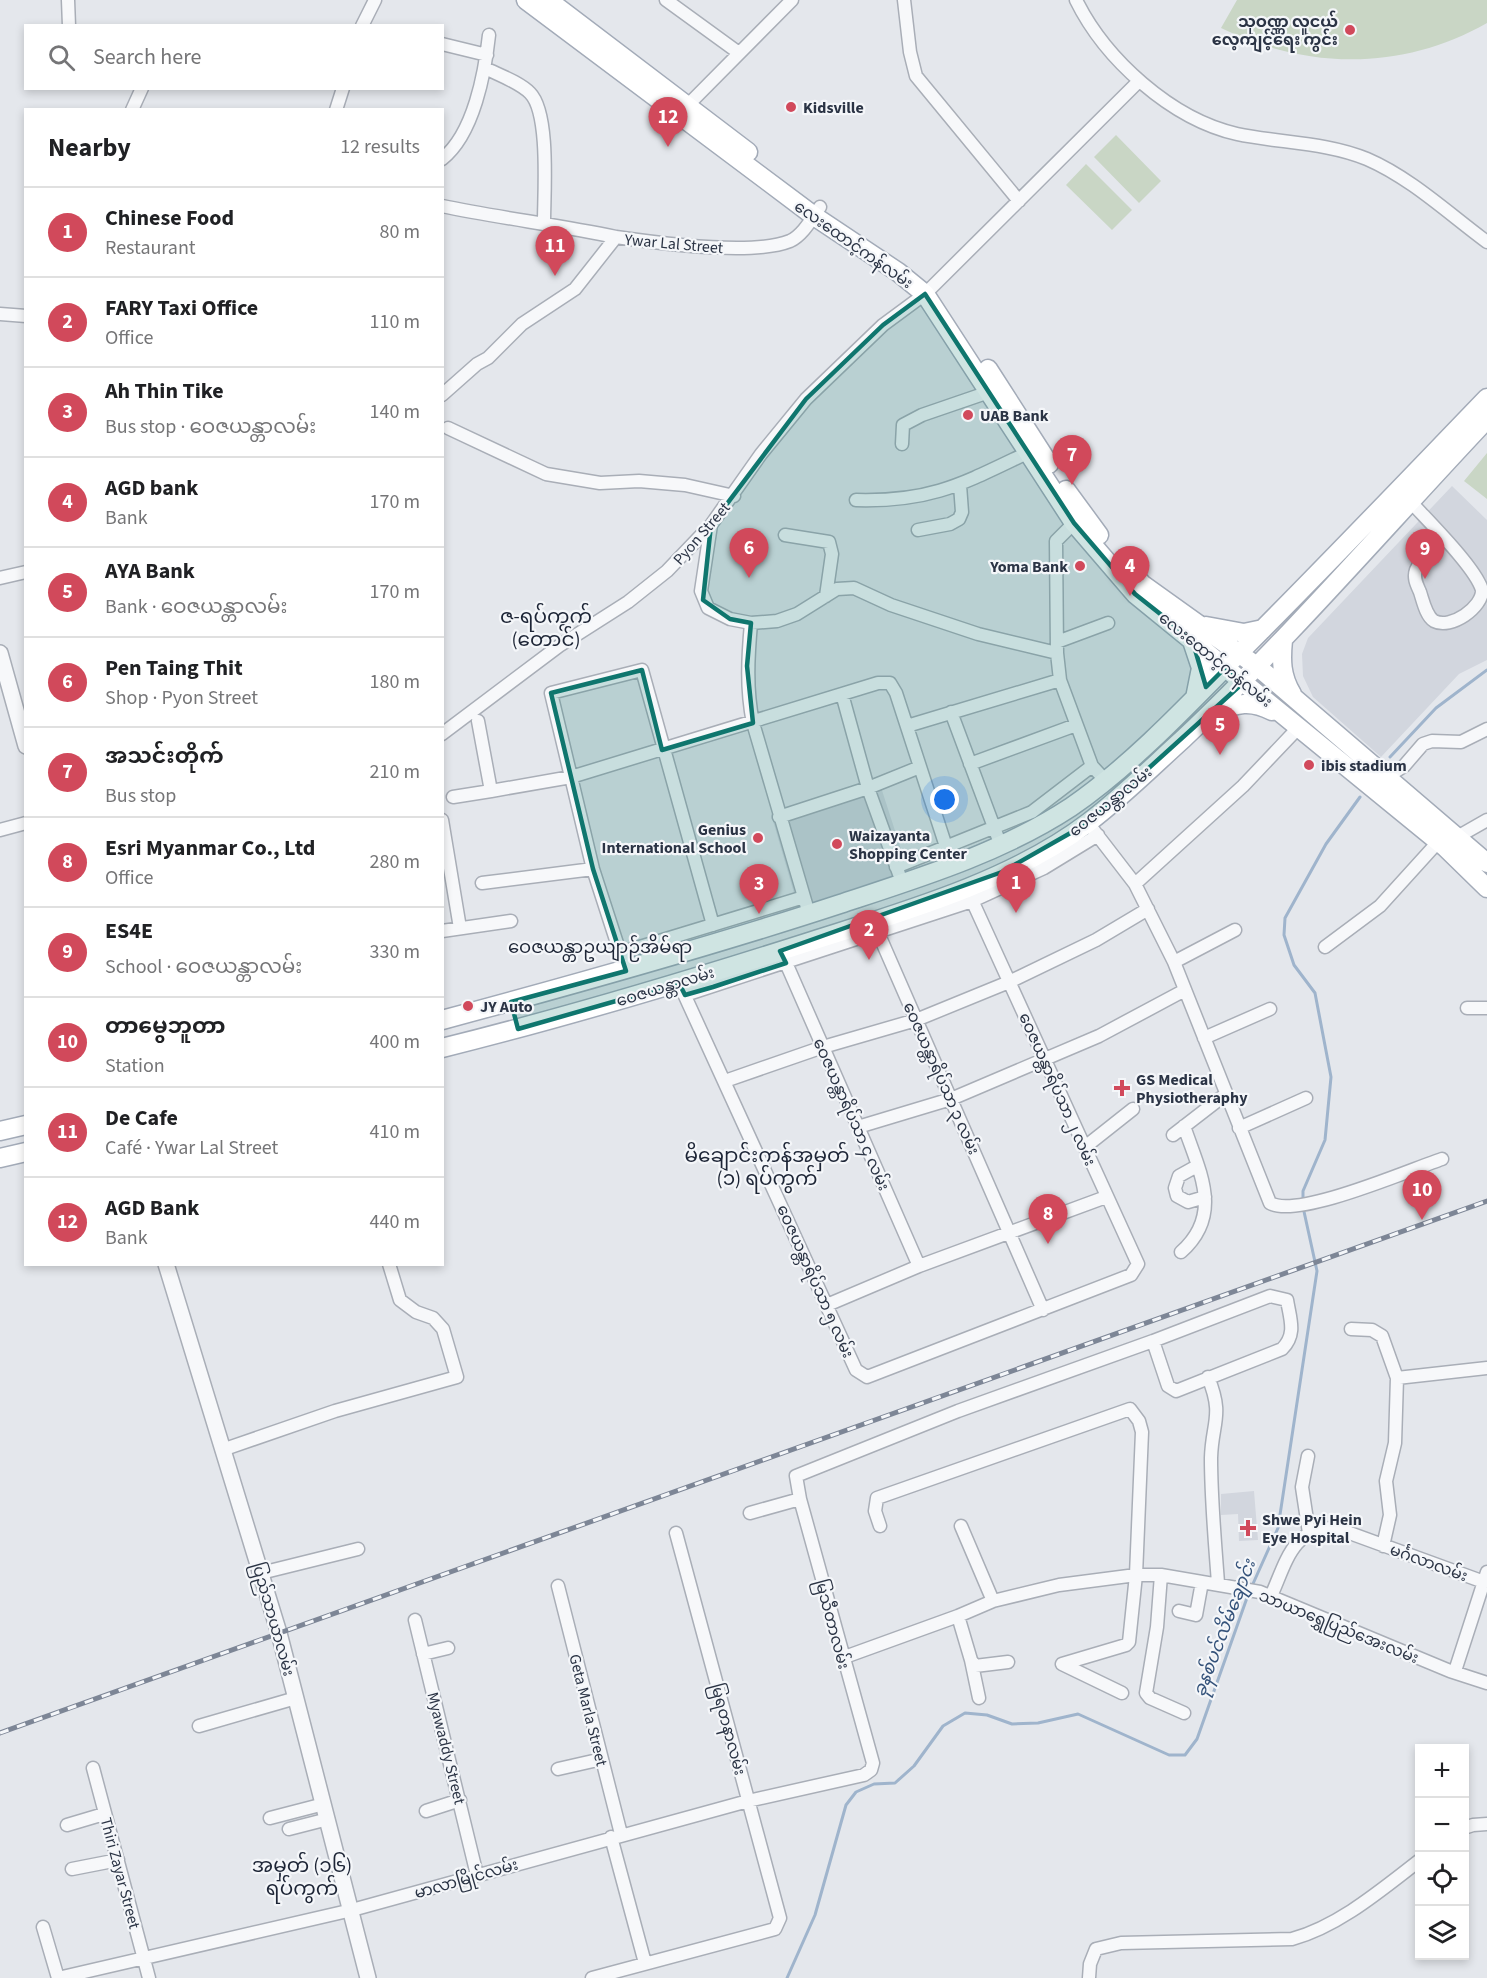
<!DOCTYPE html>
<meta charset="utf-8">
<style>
:root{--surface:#fff;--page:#f2f2f2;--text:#202124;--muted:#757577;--line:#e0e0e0;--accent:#d1495b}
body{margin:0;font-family:"Source Sans 3","Noto Sans Myanmar",sans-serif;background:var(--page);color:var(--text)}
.controls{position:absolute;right:18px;bottom:18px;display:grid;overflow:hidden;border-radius:0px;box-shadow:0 3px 9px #0003}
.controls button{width:54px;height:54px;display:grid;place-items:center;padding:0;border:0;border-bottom:2px solid var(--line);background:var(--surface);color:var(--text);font:30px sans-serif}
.you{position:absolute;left:945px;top:800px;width:21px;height:21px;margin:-15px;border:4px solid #fff;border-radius:50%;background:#1a73e8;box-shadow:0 0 0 9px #1a73e833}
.badge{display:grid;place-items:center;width:39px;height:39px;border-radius:50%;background:var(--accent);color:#fff;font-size:20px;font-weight:700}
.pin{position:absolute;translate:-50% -50px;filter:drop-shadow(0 2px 3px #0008)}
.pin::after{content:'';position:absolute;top:32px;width:21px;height:18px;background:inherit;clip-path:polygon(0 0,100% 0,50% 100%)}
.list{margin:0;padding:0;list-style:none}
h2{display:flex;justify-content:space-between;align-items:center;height:78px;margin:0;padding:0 24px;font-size:26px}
h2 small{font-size:20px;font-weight:400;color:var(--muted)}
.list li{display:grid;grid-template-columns:39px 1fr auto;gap:18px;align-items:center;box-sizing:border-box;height:90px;padding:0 24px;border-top:2px solid var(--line)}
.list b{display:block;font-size:22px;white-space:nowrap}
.list p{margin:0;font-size:20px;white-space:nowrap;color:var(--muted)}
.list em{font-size:20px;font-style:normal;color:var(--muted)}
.icon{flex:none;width:33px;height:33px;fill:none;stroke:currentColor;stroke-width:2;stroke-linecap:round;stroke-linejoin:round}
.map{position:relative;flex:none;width:1487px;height:1978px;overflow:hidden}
.search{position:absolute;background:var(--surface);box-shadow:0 3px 9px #0003;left:24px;top:24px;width:420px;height:66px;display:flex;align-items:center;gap:15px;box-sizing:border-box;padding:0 21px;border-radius:0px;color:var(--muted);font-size:22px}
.panel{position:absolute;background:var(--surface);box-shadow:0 3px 9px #0003;left:24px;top:108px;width:420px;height:1158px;border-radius:0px}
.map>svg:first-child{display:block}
.built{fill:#d2d6de}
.green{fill:#c9d6c5}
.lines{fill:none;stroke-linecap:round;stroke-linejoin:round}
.stream{stroke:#9fb4cc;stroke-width:3}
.minor-casing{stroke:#a9aeb7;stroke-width:15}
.tertiary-casing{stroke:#a9aeb7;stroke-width:18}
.primary-casing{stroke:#a3abb8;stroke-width:21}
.minor{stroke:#f7f8fa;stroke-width:12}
.tertiary{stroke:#f7f8fa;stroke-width:15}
.primary{stroke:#fff;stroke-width:18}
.rail-casing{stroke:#7d8696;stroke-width:5}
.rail{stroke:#f4f6f9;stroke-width:3;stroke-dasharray:9;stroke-linecap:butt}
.marked{fill:#0f766e;fill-opacity:0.2;stroke:#0f766e;stroke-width:4.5;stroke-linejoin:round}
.poi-dot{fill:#d1495b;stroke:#f4f6f9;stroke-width:2}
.labels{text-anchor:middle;stroke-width:4.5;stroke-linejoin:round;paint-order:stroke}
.poi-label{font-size:16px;font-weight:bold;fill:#2b3445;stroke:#f4f6f9;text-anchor:start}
.street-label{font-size:16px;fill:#2b3445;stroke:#f4f6f9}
.neighbourhood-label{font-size:18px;fill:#1d2536;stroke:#f4f6f9}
.water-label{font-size:18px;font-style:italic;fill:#34527a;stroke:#f4f6f9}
.quarter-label{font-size:20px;fill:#1d2536;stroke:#f4f6f9}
</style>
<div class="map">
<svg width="1487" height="1978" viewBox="0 0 1487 1978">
<rect width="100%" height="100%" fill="#e4e7ec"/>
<path class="built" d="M1452 486 1487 520V660L1459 674 1381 757 1313 697 1303 676 1302 654 1308 638Z
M878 778 908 871 798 907 771 814Z
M1254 1491 1258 1540 1239 1541 1238 1514 1221 1515V1494Z"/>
<path class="green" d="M1237 0H1487V23C1403 71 1307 70 1221 28Z
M1116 135 1161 181 1139 203 1094 157Z
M1086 164 1132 210 1112 230 1066 185Z
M1487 453V499L1464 481Z"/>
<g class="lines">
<path class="stream" d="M1390 757 1436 708 1487 670
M1303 1200V1191L1325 1140 1331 1077 1315 993 1294 965 1284 935 1285 918 1326 844 1360 797
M1252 1586 1278 1528 1317 1271 1303 1207
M787 1978 815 1915 846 1805 856 1792 874 1784 895 1783 914 1766 943 1726 965 1713 987 1715 1012 1724 1038 1723 1078 1714 1169 1755H1185L1197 1739 1248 1595"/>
<g class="minor-casing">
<path id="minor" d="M68 0 69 26
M666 0 739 53
M904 0 910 52 916 76 1019 201
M1076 0C1105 59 1171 119 1237 134 1279 143 1326 142 1367 159 1411 178 1449 214 1487 242
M362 26 375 0
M442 44 487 55
M485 68C499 75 519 82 530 93 550 113 544 193 544 222
M132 110 142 88
M336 110 343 88
M683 110 792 0
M442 159C474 134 485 72 489 35
M442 206C500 218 558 225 616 237
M0 314 26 316
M442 395 477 364 488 358 522 324 575 289 616 237C657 243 753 256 790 241 803 235 812 218 820 207
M448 428 546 474 600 483 639 481 685 485 734 496
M902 444 903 425 922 415 989 392
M856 500C931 502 962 484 1027 453
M1410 501C1427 520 1476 568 1482 590 1483 607 1451 630 1434 621 1426 616 1423 601 1420 592 1417 585 1413 578 1416 570 1421 558 1433 548 1442 538
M1078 519 1056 541 1057 653 1060 680 1092 766 1105 780
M711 525 701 591 708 608 730 619 751 623 777 621 797 614 837 589 854 588 891 605 978 634 1057 653
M918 530 950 524 959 519 962 512 960 485
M785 535 829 542 832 554 826 596
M0 578 26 572
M751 623C748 657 746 688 753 723L809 914
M1057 642 1108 623
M842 694 868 788 899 874
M951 712 1001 846
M907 726 1060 680
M442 734 559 646 628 602 667 571 711 525 761 454 806 399 883 325 925 294 1139 81
M970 764 1076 725
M1387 777 1404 766 1423 744 1432 741 1461 742 1487 729
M491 791 571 777 878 683H890L896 693 952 865
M453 797 491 791 478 721
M779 817 868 788 920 767
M442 820 460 928
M1088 823 1135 884 1174 962 1270 1203C1297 1219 1409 1170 1442 1159
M0 830 26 823
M1452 840 1487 820
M896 867 1032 812 1092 766
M482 883 593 869
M1135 884 1243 786 1299 727
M876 928 1043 1310
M442 931 511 921
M1325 947 1380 906 1438 842
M620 953 804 897
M783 956 919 1266
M1174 962 1235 930
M626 971 593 869 551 693 642 670 713 925
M679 983 856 1370 867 1377 1131 1275 1138 1264 966 887
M685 995 972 901 1044 868 1098 835
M1467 1008H1487
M1204 1038 1270 1009
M725 1081 823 1047 916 1020 1009 982 1096 940 1148 909
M858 1127 951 1099 1099 1036 1185 990
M1239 1128 1306 1098
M1173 1135 1226 1094
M1085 1147 1133 1109
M1197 1166 1179 1176 1175 1188 1177 1196 1188 1202 1205 1197
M1181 1252C1224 1214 1199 1171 1184 1126
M827 1305 919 1266 1106 1197
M1351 1329 1372 1330 1382 1336 1397 1378 1395 1443 1386 1481 1390 1515 1383 1546
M1208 1377C1224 1416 1212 1422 1211 1458 1211 1500 1215 1542 1218 1583
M1397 1378 1487 1368
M222 1450 335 1411 457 1377 443 1329 433 1318 416 1312 400 1300 389 1264
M1308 1456 1302 1487 1309 1533
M750 1513 800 1499
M880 1526 875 1511 877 1498 1130 1409 1139 1421 1142 1432 1136 1575 1129 1642 1126 1645 1062 1664 1122 1693
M961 1526 993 1601
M261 1573 358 1549
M1161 1575 1157 1627 1146 1693 1150 1698 1184 1713
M558 1586 621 1834
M1271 1596C1286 1563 1292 1527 1336 1528L1484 1582
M1179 1611 1196 1615 1202 1582
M958 1616 971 1660 975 1666 1008 1662
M415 1620 477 1875
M423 1654 448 1648
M842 1658 958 1616 993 1601 1059 1585 1136 1575H1161L1260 1592 1450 1671 1487 1683
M971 1660 979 1698
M1455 1671 1487 1572
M199 1726 296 1698
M93 1768 149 1978
M558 1769 602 1759
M426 1811 460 1800
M270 1818 324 1804
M67 1825 104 1814
M1464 1828 1473 1825 1487 1824
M289 1829 328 1819
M611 1837 645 1963
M72 1869 118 1860
M43 1927 58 1978
M58 1978 352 1910 748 1801 864 1775 871 1770 873 1763 800 1499 796 1476 958 1411 1153 1341 1270 1296 1287 1300C1290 1319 1297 1334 1282 1349L1176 1391 1168 1386 1153 1341
M592 1978 775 1929 780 1918 676 1533
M1089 1978 1090 1964 1096 1949 1121 1943 1292 1939C1339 1926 1381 1890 1420 1860"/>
</g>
<g class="tertiary-casing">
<path id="tertiary" d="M0 653 26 746
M166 1264 279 1633 368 1978"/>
</g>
<g class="primary-casing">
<path id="primary" d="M526 0 814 216 898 272 925 294 1074 523 1135 594 1445 847 1487 888
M548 0 748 152
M988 369 1049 464
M1066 490 1099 535
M1127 567 1142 584 1258 667 1487 863
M1206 626 1244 633 1263 629
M1283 640C1281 660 1281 676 1292 694
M1192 641 1201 668 1195 698
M1216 712C1237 703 1251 700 1272 711
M442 1020C576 984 709 947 840 904 919 878 1001 853 1071 807 1131 766 1191 702 1242 650 1325 567 1406 482 1487 398
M442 1048C567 1017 690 980 812 941 903 912 1012 881 1089 822 1122 797 1152 767 1183 739 1290 638 1386 526 1487 419
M0 1131 26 1125
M0 1158 26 1152"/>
</g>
<use href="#minor" class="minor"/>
<use href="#tertiary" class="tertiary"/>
<use href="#primary" class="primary"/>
<g class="rail-casing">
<path id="rail" d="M0 1733 1487 1201"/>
</g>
<use href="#rail" class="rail"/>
</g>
<path class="marked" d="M925 294 1074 523 1135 594 1192 639 1206 687 1226 667 1244 682 1088 823 1002 872 780 951 786 963 713 987 685 995 679 983 518 1029 511 1002 626 971 593 869 551 693 642 670 662 750 753 723 747 666 751 623 730 619 703 600 711 525 806 399 883 325Z"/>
<g class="poi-dot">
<circle cx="1350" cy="30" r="6"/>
<circle cx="791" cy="107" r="6"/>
<circle cx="968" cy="415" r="6"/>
<circle cx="1080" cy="566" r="6"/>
<circle cx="1309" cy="765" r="6"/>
<circle cx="758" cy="838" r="6"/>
<circle cx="837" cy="844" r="6"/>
<circle cx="468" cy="1006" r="6"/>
<path d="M1119 1079h6v6h6v6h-6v6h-6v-6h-6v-6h6z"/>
<path d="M1245 1519h6v6h6v6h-6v6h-6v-6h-6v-6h6z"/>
</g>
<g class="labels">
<g class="poi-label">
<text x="1338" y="27" text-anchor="end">သုဝဏ္ဏ လူငယ်<tspan x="1338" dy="18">လေ့ကျင့်ရေး ကွင်း</tspan></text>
<text x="803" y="113">Kidsville</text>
<text x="980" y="421">UAB Bank</text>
<text x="1068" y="572" text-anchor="end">Yoma Bank</text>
<text x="1321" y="771">ibis stadium</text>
<text x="746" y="835" text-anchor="end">Genius<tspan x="746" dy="18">International School</tspan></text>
<text x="849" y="841">Waizayanta<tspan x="849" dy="18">Shopping Center</tspan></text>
<text x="480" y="1012">JY Auto</text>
<text x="1136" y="1085">GS Medical<tspan x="1136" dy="18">Physiotheraphy</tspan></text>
<text x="1262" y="1525">Shwe Pyi Hein<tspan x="1262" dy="18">Eye Hospital</tspan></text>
</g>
<g class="street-label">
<text transform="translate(674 243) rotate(5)" y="6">Ywar Lal Street</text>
<text transform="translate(854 244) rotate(35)" y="6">လေးထောင့်ကန်လမ်း</text>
<text transform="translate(701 533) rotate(-49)" y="6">Pyon Street</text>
<text transform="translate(1216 659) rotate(39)" y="6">လေးထောင့်ကန်လမ်း</text>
<text transform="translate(1110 801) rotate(-39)" y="6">ဝေဇယန္တာလမ်း</text>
<text transform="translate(665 986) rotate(-17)" y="6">ဝေဇယန္တာလမ်း</text>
<text transform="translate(942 1078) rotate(66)" y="6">ဝေဇယန္တာရိပ်သာ ၃ လမ်း</text>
<text transform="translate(1058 1089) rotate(66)" y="6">ဝေဇယန္တာရိပ်သာ ၂ လမ်း</text>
<text transform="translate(852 1114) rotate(66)" y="6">ဝေဇယန္တာရိပ်သာ ၄ လမ်း</text>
<text transform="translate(816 1281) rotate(66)" y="6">ဝေဇယန္တာရိပ်သာ ၅ လမ်း</text>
<text transform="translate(1429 1562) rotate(20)" y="6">မင်္ဂလာလမ်း</text>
<text transform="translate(274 1619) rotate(74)" y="6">ပြည်သာယာလမ်း</text>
<text transform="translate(833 1624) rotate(75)" y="6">မြသီတာလမ်း</text>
<text transform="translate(1339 1626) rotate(22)" y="6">သာယာရွှေပြည်အေးလမ်း</text>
<text transform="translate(589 1710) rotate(76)" y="6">Geta Marla Street</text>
<text transform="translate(729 1729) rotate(75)" y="6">မြရတနာလမ်း</text>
<text transform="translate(447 1748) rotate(76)" y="6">Myawaddy Street</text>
<text transform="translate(121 1873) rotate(75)" y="6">Thiri Zayar Street</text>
<text transform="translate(466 1878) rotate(-16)" y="6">မာလာမြိုင်လမ်း</text>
</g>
<g class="neighbourhood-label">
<text x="600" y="953">ဝေဇယန္တာဥယျာဉ်အိမ်ရာ</text>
</g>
<g class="water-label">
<text transform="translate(1224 1628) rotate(-69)" y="6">ခုနစ်ပင်လိမ်ချောင်း</text>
</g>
<g class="quarter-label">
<text x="546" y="623">ဇ-ရပ်ကွက်<tspan x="546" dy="23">(တောင်)</tspan></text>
<text x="767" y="1162">မိချောင်းကန်အမှတ်<tspan x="767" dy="23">(၁) ရပ်ကွက်</tspan></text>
<text x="302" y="1872">အမှတ် (၁၆)<tspan x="302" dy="23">ရပ်ကွက်</tspan></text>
</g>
</g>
</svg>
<div class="controls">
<button>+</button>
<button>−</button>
<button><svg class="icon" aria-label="locate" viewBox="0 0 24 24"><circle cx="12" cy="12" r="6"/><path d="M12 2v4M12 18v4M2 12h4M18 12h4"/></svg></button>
<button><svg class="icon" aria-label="layers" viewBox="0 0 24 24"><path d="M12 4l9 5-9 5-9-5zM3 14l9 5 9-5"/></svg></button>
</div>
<div class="you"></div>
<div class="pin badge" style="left:1016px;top:913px">1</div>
<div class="pin badge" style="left:869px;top:960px">2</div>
<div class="pin badge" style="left:759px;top:914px">3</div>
<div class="pin badge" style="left:1130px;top:596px">4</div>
<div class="pin badge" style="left:1220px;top:755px">5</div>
<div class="pin badge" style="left:749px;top:578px">6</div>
<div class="pin badge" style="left:1072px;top:485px">7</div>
<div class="pin badge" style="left:1048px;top:1244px">8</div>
<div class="pin badge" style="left:1425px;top:579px">9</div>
<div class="pin badge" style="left:1422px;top:1220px">10</div>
<div class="pin badge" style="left:555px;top:276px">11</div>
<div class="pin badge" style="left:668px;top:147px">12</div>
<div class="search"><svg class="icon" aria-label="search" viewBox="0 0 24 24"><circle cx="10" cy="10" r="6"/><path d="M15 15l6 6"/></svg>Search here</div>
<section class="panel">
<h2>Nearby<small>12 results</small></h2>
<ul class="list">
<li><span class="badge">1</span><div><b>Chinese Food</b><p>Restaurant</p></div><em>80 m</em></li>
<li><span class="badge">2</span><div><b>FARY Taxi Office</b><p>Office</p></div><em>110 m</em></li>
<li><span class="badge">3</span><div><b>Ah Thin Tike</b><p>Bus stop · ဝေဇယန္တာလမ်း</p></div><em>140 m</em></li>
<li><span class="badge">4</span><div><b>AGD bank</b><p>Bank</p></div><em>170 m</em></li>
<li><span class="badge">5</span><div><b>AYA Bank</b><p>Bank · ဝေဇယန္တာလမ်း</p></div><em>170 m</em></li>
<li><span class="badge">6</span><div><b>Pen Taing Thit</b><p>Shop · Pyon Street</p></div><em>180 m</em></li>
<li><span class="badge">7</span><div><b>အသင်းတိုက်</b><p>Bus stop</p></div><em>210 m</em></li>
<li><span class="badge">8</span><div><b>Esri Myanmar Co., Ltd</b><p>Office</p></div><em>280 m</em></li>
<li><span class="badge">9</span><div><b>ES4E</b><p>School · ဝေဇယန္တာလမ်း</p></div><em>330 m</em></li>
<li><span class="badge">10</span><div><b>တာမွေဘူတာ</b><p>Station</p></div><em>400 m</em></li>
<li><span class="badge">11</span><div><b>De Cafe</b><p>Café · Ywar Lal Street</p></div><em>410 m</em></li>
<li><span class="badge">12</span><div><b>AGD Bank</b><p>Bank</p></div><em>440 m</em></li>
</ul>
</section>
</div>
